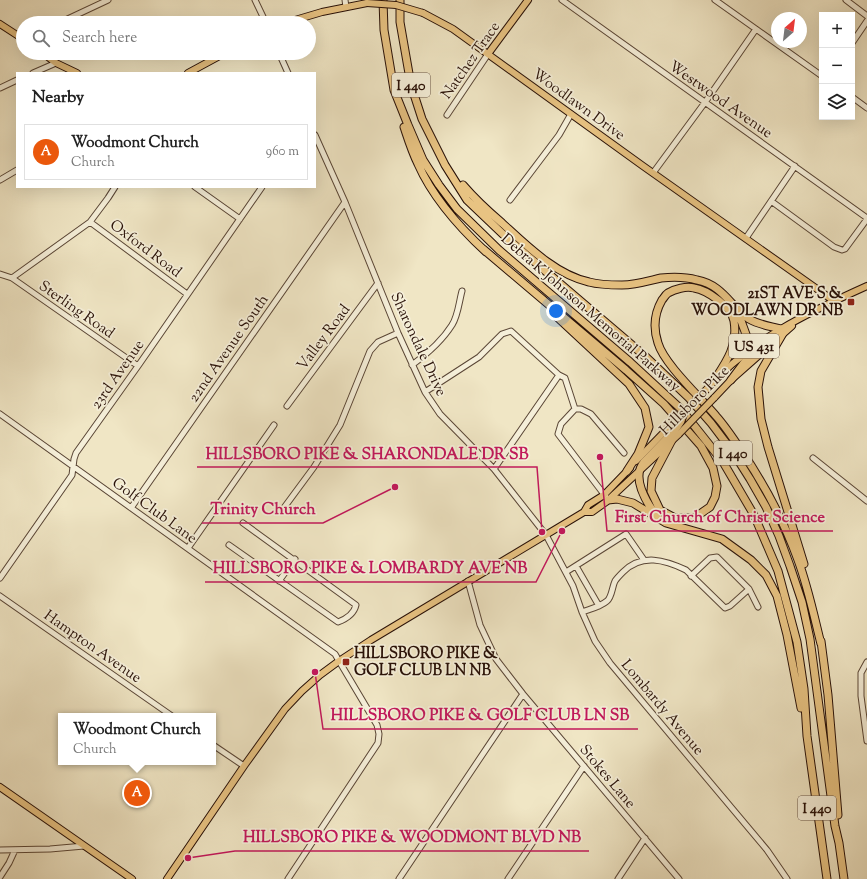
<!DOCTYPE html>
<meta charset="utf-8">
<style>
:root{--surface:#fff;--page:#f2f2f2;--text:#222;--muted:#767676;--line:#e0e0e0;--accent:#ea580c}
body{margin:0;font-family:"Sorts Mill Goudy",serif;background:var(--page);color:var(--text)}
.controls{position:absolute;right:12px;top:12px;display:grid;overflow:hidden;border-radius:0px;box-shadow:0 4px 16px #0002}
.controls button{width:36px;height:36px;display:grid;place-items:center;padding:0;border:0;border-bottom:1px solid var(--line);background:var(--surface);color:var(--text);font:20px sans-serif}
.compass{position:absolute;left:771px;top:12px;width:36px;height:36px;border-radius:50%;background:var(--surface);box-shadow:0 4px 16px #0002;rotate:28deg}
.you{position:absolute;left:556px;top:311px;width:14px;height:14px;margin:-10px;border:3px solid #fff;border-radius:50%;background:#1a73e8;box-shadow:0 0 0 6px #1a73e833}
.badge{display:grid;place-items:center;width:26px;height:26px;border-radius:50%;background:var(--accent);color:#fff;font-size:13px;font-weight:700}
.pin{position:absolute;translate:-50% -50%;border:2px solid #fff;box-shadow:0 1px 4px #0006}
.popup{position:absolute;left:58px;top:713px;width:158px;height:52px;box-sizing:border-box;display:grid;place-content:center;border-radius:0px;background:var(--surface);filter:drop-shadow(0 1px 3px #0005);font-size:13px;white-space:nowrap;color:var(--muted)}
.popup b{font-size:15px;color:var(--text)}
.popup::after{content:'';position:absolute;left:50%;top:100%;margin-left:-8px;border:8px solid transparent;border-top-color:var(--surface)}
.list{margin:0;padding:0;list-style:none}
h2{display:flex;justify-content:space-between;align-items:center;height:52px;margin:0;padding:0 16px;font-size:17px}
h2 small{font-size:13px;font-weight:400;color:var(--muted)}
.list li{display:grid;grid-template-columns:26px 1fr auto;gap:12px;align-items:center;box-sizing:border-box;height:56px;margin:0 8px 8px;padding:0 8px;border:1px solid var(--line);border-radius:0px}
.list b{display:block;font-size:15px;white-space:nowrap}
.list p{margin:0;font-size:13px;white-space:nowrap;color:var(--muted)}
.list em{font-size:13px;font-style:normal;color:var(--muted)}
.icon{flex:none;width:22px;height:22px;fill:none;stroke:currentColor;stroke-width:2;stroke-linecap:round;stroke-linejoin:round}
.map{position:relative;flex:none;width:867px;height:879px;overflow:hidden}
.search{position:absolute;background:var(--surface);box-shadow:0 4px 16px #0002;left:16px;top:16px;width:300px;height:44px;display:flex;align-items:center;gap:10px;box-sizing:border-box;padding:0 14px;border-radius:22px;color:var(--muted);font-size:15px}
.panel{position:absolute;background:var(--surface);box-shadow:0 4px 16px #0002;left:16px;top:72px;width:300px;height:116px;border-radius:0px}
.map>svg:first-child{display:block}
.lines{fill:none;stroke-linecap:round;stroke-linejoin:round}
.minor-casing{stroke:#5a4636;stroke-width:7}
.major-casing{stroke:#281007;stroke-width:8}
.highway-casing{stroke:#281007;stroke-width:9}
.minor{stroke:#f5efd9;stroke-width:5}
.major{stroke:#e8c382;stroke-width:6}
.highway{stroke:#e8c382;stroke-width:7}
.major-bridge-casing{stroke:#281007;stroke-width:8;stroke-linecap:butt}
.highway-bridge-casing{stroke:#281007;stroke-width:9;stroke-linecap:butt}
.major-bridge{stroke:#e8c382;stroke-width:6}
.highway-bridge{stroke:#e8c382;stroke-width:7}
.poi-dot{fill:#8f2418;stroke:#f5efd9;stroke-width:1.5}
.labels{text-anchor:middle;stroke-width:3.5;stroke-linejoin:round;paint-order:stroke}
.shield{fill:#f5efd9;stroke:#665346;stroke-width:1}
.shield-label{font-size:14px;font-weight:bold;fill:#281007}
.street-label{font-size:15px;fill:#281007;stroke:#f5efd9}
.poi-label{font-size:15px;font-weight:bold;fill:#281007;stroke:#f5efd9;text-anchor:end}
.leader{fill:none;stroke:#c2185b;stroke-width:1.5}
.callout-dot{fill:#c2185b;stroke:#f5efd9;stroke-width:1.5}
.callout-label{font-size:16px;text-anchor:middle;font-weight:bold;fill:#c2185b;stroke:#f5efd9;stroke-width:3.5;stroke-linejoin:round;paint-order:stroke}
</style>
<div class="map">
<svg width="867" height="879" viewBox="0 0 867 879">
<rect width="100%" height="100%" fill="#f0e6c5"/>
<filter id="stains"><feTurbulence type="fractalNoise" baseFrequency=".005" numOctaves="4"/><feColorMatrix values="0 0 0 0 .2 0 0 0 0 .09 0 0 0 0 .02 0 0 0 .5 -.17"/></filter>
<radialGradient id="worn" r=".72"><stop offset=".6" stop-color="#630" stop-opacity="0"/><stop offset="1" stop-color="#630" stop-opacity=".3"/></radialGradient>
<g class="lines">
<g class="minor-casing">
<path id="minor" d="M255 0 266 23
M345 0 346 7
M562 0 867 218
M715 0 822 76
M846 0 867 16
M59 23 108 0
M852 43 867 21
M279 53 288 73
M33 73 56 63
M0 88 17 80
M852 97 867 108
M447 115 488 54
M315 135 345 202 398 333 425 392 440 414 494 469 546 535 573 586 582 612 595 641 610 663 767 850 787 879
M653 173 706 101 756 29
M0 180 17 170
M195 187 240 219
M510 200 559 135 571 114
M771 201 834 247 842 250 845 249 867 219
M90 222 187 294
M746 238 795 166
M0 274 12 278 138 366
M12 278 90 222 108 198 115 187
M412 365C427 354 442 341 452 325 458 316 459 302 462 291
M425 392 479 357 502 334 511 331 559 375 565 378 575 409
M287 406 378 283
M0 414 335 654 339 661 377 725 379 734 378 743 288 879
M813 458 867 501
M494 469 559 375
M606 497 558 434 561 424 575 409H581L591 414 624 453
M131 508 345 202
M283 509 314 467 340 425 370 351 378 342 398 333
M229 545 338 622C346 619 354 614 356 605L243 523
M188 548 274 425
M576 566 599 606
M566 572 626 534 644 560
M691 576 710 558 717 557 749 589 758 607
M0 578 72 475 74 459 76 453 138 366 262 187
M279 581 295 559
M468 581 480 625 496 659 523 694 679 879
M0 596 172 716
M582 612C590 609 600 607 607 601 612 597 612 587 615 581 617 578 620 575 623 572 642 553 665 560 686 570L725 608 730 606 749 589
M867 662 861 673V696L867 741
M213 745 244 766
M0 850 50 849 84 846
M0 877 9 863 15 850
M399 879 523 694
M508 879 584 766
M618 879 645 838"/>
</g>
<g class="major-casing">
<path id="major" d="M423 13 453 29 643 166 834 301
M285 23 322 12 367 3
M0 24 23 39
M43 53 56 63 77 73
M488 54 528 0
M188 73 225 53
M706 390C748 341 809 312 867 286
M714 398 731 380 792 326
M636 461 671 425
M584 512H592L606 502 679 434
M0 787 132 879
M167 879 244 766 285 709 302 691 320 675 339 661 371 640 584 512 588 505 604 495 630 468"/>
</g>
<g class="highway-casing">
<path id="highway" d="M383 0 384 30 394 90 408 125 423 160 439 185 457 209 499 250 630 362 681 409 723 462 754 515 778 571 797 642 804 689 807 736 827 879
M400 0V22L411 85 422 119 445 165 467 200 509 240 646 357 689 398 711 423 733 452 750 479 766 507 779 536 790 566 802 602 810 639 835 826 839 843 844 879
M404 127C408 139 412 152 418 164 433 198 459 227 486 252
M463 185C475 199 488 211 502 223 526 245 556 275 589 282 600 285 611 285 622 285 635 285 648 281 661 278 671 277 686 277 697 280 723 285 730 306 749 319 759 325 770 326 781 329
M483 249 626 370 664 404 701 446 713 468 717 486 715 497 710 507 694 518H675L660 510 651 491 652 478 672 440
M557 317 629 384 645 408 649 427 638 454 627 471
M782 335 761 371 758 387 761 419 768 447 804 564
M715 379C727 361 738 345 734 321 732 307 707 290 694 288 686 286 675 289 668 293 665 295 664 298 662 300 654 314 653 328 658 343 664 364 701 398 716 416 725 426 733 438 741 450 764 484 784 521 798 560 808 587 814 616 821 644
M731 380 749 356 751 348 736 307
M608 500 617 499 633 503 666 523 722 539 751 560 766 575 777 596 787 635 801 708
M656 515C646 502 631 477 644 462L675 430
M821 641 828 695 838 815"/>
</g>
<use href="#minor" class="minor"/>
<use href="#major" class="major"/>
<use href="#highway" class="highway"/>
<g class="major-bridge-casing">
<path id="major-bridge" d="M367 3 396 5 423 13
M671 425 706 390
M679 434 714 398"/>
</g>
<g class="highway-bridge-casing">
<path id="highway-bridge" d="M675 430 681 421 684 412"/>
</g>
<use href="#major-bridge" class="major-bridge"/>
<use href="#highway-bridge" class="highway-bridge"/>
</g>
<g class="poi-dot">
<rect x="847" y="298" width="8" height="8" rx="2"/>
<rect x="342" y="658" width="8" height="8" rx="2"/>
</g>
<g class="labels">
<g class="shield">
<rect x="392" y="73" width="38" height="24" rx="3"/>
<rect x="729" y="334" width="50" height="24" rx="3"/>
<rect x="714" y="441" width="38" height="24" rx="3"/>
<rect x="798" y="796" width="38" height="24" rx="3"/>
</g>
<g class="shield-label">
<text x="411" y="90">I 440</text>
<text x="754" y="351">US 431</text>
<text x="733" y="458">I 440</text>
<text x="817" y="813">I 440</text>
</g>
<g class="street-label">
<text transform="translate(470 60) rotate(-55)" y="5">Natchez Trace</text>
<text transform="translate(721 99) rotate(35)" y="5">Westwood Avenue</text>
<text transform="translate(579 104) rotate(36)" y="5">Woodlawn Drive</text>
<text transform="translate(146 248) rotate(37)" y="5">Oxford Road</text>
<text transform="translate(77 309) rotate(35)" y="5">Sterling Road</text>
<text transform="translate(591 312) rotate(41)" y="5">Debra K Johnson Memorial Parkway</text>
<text transform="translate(323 337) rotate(-53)" y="5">Valley Road</text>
<text transform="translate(419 344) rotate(65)" y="5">Sharondale Drive</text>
<text transform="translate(228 348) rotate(-55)" y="5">22nd Avenue South</text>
<text transform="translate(117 374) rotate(-55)" y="5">23rd Avenue</text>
<text transform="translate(694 400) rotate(-45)" y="5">Hillsboro Pike</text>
<text transform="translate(155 510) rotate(36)" y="5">Golf Club Lane</text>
<text transform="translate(93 646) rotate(35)" y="5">Hampton Avenue</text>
<text transform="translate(663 707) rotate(50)" y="5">Lombardy Avenue</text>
<text transform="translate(608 776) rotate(50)" y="5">Stokes Lane</text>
</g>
<g class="poi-label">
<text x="843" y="298">21ST AVE S &amp;<tspan x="843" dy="17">WOODLAWN DR NB</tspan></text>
<text x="354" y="658" text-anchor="start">HILLSBORO PIKE &amp;<tspan x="354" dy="17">GOLF CLUB LN NB</tspan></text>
</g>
</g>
<path class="leader" d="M542 532L537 467H197M395 487L323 523H202M600 457L607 531H833M562 531L536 582H205M315 672L323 729H638M188 858L235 851H589"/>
<g class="callout-dot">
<circle cx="542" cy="532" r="4"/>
<circle cx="395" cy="487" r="4"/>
<circle cx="600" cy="457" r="4"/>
<circle cx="562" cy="531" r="4"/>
<circle cx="315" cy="672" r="4"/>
<circle cx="188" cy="858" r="4"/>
</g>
<g class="callout-label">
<text x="367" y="459">HILLSBORO PIKE &amp; SHARONDALE DR SB</text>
<text x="263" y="514">Trinity Church</text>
<text x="720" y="522">First Church of Christ Science</text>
<text x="370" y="573">HILLSBORO PIKE &amp; LOMBARDY AVE NB</text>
<text x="480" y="720">HILLSBORO PIKE &amp; GOLF CLUB LN SB</text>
<text x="412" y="842">HILLSBORO PIKE &amp; WOODMONT BLVD NB</text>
</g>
<rect width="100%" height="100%" filter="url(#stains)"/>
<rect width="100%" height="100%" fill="url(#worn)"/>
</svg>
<div class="controls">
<button>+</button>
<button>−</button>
<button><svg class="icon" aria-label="layers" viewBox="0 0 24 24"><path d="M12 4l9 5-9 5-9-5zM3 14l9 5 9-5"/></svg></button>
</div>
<svg class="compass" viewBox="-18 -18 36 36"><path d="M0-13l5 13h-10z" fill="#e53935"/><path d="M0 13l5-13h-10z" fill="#767676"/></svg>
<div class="you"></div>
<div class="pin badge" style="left:137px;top:793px">A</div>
<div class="popup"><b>Woodmont Church</b>Church</div>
<div class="search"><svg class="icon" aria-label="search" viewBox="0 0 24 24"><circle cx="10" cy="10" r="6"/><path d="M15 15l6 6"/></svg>Search here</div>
<section class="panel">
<h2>Nearby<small></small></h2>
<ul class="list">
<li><span class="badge">A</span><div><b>Woodmont Church</b><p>Church</p></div><em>960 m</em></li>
</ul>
</section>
</div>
